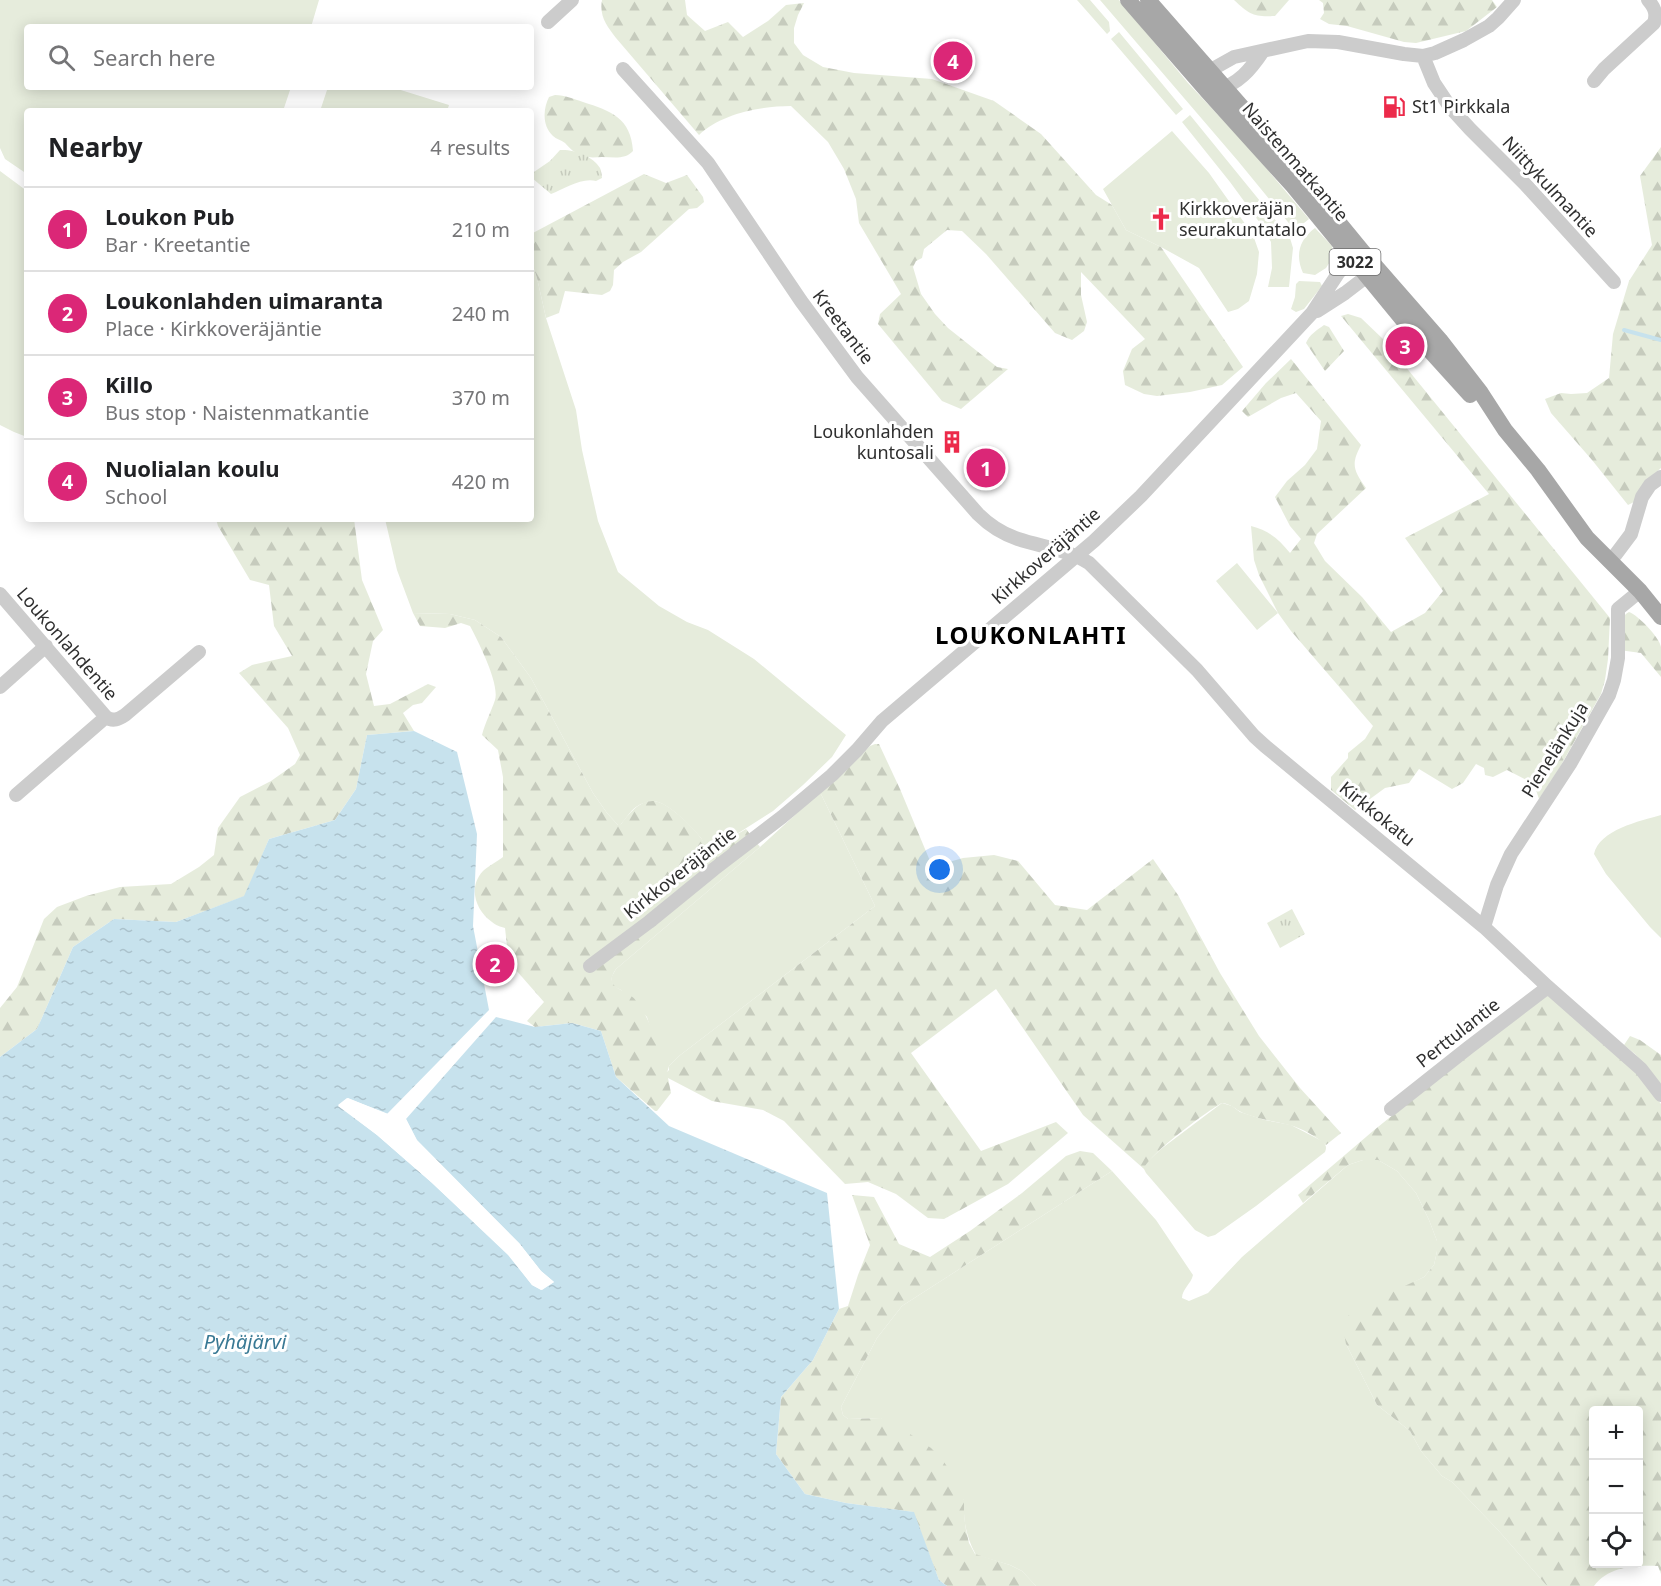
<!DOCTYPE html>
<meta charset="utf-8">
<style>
:root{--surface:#fff;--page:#f2f2f2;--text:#202124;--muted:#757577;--line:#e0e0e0;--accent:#db2777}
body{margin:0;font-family:"Noto Sans",sans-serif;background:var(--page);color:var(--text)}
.controls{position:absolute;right:18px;bottom:18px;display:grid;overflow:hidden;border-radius:6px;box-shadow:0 3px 15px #0003}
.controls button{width:54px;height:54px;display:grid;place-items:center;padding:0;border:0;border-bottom:2px solid var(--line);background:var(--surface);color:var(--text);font:30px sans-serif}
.you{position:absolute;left:940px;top:870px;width:21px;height:21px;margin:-15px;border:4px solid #fff;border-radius:50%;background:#1a73e8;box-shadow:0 0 0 9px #1a73e833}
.badge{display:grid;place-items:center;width:39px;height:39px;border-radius:50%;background:var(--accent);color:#fff;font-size:20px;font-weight:700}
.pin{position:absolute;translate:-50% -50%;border:3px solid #fff;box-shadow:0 2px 6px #0006}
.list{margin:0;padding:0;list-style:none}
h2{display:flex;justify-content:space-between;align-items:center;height:78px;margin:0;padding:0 24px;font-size:26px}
h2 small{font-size:20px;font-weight:400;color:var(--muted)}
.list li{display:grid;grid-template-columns:39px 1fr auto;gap:18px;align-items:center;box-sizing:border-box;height:84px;padding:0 24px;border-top:2px solid var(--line)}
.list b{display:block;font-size:22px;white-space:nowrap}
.list p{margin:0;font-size:20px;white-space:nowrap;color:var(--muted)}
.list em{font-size:20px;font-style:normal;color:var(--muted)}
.icon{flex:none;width:33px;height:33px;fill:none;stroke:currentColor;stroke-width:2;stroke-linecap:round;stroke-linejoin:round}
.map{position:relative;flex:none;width:1661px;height:1586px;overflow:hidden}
.search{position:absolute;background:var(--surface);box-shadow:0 3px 15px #0003;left:24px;top:24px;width:510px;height:66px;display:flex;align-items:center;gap:15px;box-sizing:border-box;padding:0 21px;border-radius:6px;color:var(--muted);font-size:22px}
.panel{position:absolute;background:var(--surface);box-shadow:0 3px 15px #0003;left:24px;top:108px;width:510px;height:414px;border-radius:6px}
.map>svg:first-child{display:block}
.grass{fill:#e6ecdc}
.forest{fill:url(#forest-firs);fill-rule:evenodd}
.park{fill:url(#park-tufts)}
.water{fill:url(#water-ripples)}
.pier{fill:#fff}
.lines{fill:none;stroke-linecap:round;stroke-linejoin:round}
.stream{stroke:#c7e2ed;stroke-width:4}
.minor{stroke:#ccc;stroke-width:14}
.major{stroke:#a7a7a7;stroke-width:16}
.labels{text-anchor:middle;stroke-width:6;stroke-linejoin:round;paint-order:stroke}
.shield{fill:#fff;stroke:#6d6d6d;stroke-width:1.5}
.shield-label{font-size:16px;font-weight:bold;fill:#2f2f2f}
.poi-label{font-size:18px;fill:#2f2f2f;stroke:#fff;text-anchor:start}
.street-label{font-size:18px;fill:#2f2f2f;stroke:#fff}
.water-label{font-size:20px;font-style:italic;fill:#397994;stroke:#fff}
.district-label{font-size:24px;font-weight:bold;letter-spacing:1.5px;fill:#000;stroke:#fff}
</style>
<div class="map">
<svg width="1661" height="1586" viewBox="0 0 1661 1586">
<defs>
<pattern id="forest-firs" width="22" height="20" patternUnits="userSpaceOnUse" patternTransform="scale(1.5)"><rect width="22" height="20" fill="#e6ecdc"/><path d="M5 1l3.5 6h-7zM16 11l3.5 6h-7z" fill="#c6cbbd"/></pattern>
<pattern id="park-tufts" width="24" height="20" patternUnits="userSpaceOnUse" patternTransform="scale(1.5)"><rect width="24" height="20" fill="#e6ecdc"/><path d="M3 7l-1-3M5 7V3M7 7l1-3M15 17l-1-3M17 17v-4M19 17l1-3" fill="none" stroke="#c6cbbd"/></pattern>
<pattern id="water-ripples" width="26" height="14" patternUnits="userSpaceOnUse" patternTransform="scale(1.5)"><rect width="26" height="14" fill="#c7e2ed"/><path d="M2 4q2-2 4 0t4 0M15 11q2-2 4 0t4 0" fill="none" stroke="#abc2cc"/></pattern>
</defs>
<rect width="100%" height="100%" fill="#fff"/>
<path class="grass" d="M0 0H319L311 27H27V87H291L283 111H27V174L5 159 0 148Z
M1077 0H1090L1109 22 1110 31 1107 34Z
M1100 0H1119L1188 83 1250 149 1309 219 1299 227H1292L1238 161Z
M1119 32 1183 109 1176 115 1111 39Z
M328 87H391L449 105 447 111H320Z
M1190 115 1290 238 1293 248 1289 287H1268L1272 268 1271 242 1260 223 1230 182 1182 122Z
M1172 131 1209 173 1253 235 1259 252 1257 274 1249 301 1238 309 1228 312 1199 268 1161 247 1126 230 1103 189Z
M0 171 27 191V437L14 432 0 425Z
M1315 228 1332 246 1333 257 1326 268 1315 275 1303 273C1295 255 1299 240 1315 228Z
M531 260 537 278 546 318 576 410 582 450 598 521 618 572 659 606 687 622 708 630 754 659 846 735 832 757 803 785 773 811 729 839 717 853H712C707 849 704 843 701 838 693 828 667 801 653 801 648 801 640 804 636 807 630 811 625 820 620 825H618L607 813 593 793 531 678 501 637 475 620 450 614 413 613 397 570 385 519H531Z
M1299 281 1320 282 1322 286 1304 309 1296 312 1291 309 1295 297 1296 284Z
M1237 563 1278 613 1257 630 1216 581Z
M820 792 875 906 679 1056 669 1066 667 1073 660 1061 647 1017 621 990 615 987 611 982 612 976 616 969 760 847Z
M1661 815V938L1650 927 1606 874 1594 854C1599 830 1640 821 1661 815Z
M1222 1103 1232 1106 1240 1112 1265 1120 1291 1125 1322 1141C1326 1145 1327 1147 1325 1152L1256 1206 1215 1235 1208 1237 1195 1230 1146 1173 1144 1169V1165L1161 1149Z
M1363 1160H1378L1397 1171 1416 1193 1429 1220 1437 1241V1251L1434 1265 1424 1277 1396 1291 1346 1344 1377 1405 1410 1431 1421 1451 1442 1476 1452 1482 1498 1530 1547 1586H1036L1022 1571 1010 1565 976 1555C966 1537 963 1520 964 1500L881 1418 848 1419 843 1415 841 1407 877 1338 902 1306 1112 1171 1156 1220 1193 1275C1191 1284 1182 1289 1182 1298L1189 1301 1208 1293 1242 1257 1348 1165Z"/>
<path class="forest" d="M602 0H685L687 15 705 31 728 22 743 37 768 21 786 5 804 3 798 15 794 28V43L803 55 823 67 854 73 932 79 994 101 1041 134 1096 195 1112 205 1126 230 1161 247 1243 367 1222 385 1190 392 1157 396 1144 394 1125 385 1123 371 1132 349 1145 339 1081 272V295L1087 322 1084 331 1072 340 1055 333 986 254 962 231 947 230 924 249 922 258 916 261 913 267 921 294 935 314 948 328 997 367 1008 369 961 409 942 401 878 324 880 314 901 294 859 223 856 199 844 169 828 142 791 106C761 106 720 114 699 135L616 38C607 26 599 16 602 0Z
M1234 0H1289L1275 16C1254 17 1250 15 1234 0Z
M1319 0H1492L1497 7 1466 31 1416 43 1404 42 1347 26 1329 24 1320 19 1324 13 1323 3Z
M555 95C565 95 574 99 583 102 611 111 631 118 633 151 625 160 613 157 602 157 597 157 593 158 588 157 577 155 572 151 565 143 561 140 556 139 553 136 542 126 543 109 549 97Z
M1661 147V468L1644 483 1634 502 1628 505 1592 460 1551 413 1545 399 1561 393 1571 394 1587 393 1609 378 1613 334 1629 281 1652 245 1640 176Z
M644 174 666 183 687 175 703 197 704 202 697 208 689 209 641 252 623 262 614 270 613 285 610 291 602 295 565 291 559 313 546 318 537 278 531 260V234Z
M1348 314 1361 318 1383 339 1610 618 1608 659 1605 680 1601 694 1560 767 1539 799 1534 784 1507 770 1493 777 1485 775 1484 768 1476 764 1463 783 1452 789 1419 769 1409 783 1385 788 1355 810 1331 790V777L1348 758V753L1365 739 1373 726 1291 631 1278 613 1259 575 1254 560 1251 526C1268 530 1279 539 1290 553L1301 539 1290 526 1275 497 1287 481 1305 465 1317 449 1321 421 1296 393 1281 398 1248 417 1242 411 1266 383 1291 359 1361 445C1351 464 1353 470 1366 488L1317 534 1314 543 1325 561 1362 597 1391 632 1425 613 1443 591 1405 538 1489 494 1341 316Z
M1324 325 1329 327 1344 351 1325 371 1306 343C1309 335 1317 330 1324 325Z
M216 519H354L362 580 383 630 373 641 366 674 374 706 390 704 428 684 436 687 422 703 413 705 403 713 414 731 367 735 356 789 335 820 269 839 245 896 176 922 114 919 73 947 37 1029 0 1057V1008L17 987 44 919 57 907 86 896 120 887 171 884 199 867 214 855 218 828 240 797 271 781 295 764 300 755 288 728 239 673 252 665 292 656 274 626 269 585 250 580 218 526Z
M1629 612C1638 615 1660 638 1661 647 1661 657 1661 668 1661 677L1641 653 1619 650C1620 638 1617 618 1629 612Z
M413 613 450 614 475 620 501 637 531 678 593 793 607 813 618 825 621 824C629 814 639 800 654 801 668 802 693 827 701 838 705 843 707 849 712 853H717L729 839 746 829 760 847 616 969C604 987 619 987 631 996 635 998 637 1003 640 1007 655 1026 655 1051 667 1072L669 1070V1066L679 1056 875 906 820 792 870 746 875 744H879L900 789 930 861 942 864 963 858 994 855 1018 861 1055 905 1087 910 1153 859 1178 895 1220 973 1259 1036 1300 1088 1341 1133 1326 1145C1315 1136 1302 1128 1289 1125 1273 1121 1258 1119 1243 1113 1235 1109 1231 1104 1222 1103 1207 1111 1148 1155 1144 1169L1083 1115 996 989 911 1053 981 1151 1056 1122 1068 1133 1008 1184 944 1219 928 1218 896 1194 868 1182 845 1184 784 1121 763 1110 712 1101 668 1078 671 1093 657 1111H655L616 1077 601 1031 572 1023 535 1027 527 1021 544 1002 515 969 507 946 505 928C501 927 495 925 492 922 475 910 468 887 483 871 488 866 497 862 503 857V777L498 750 482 735C485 723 491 712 495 700 500 684 478 641 470 626L461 623 445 628 420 626Z
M1549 995 1641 1077 1661 1104V1574L1658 1566C1635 1565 1609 1566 1594 1586H1547L1498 1530 1452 1482 1442 1476 1421 1451 1410 1431 1377 1405 1346 1344C1343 1328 1342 1322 1353 1310L1424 1277 1434 1265 1437 1251V1241L1429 1220 1416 1193 1397 1171 1378 1160H1363L1348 1165 1303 1203 1298 1195 1373 1131 1539 997ZM1594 1410H1638V1564H1594Z
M1630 1036 1640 1040 1661 1055V1084L1635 1054 1624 1045Z
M1080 1151 1093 1153 1112 1171 902 1306 877 1338 841 1407 843 1415 848 1419 881 1418 892 1422 931 1448 942 1459 954 1477 964 1500V1515L966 1530 969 1543 975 1554 1010 1565 1022 1571 1036 1586H947L939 1580 913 1512 846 1503 805 1494 776 1454 781 1397 813 1360 839 1309 848 1306 858 1275 870 1245 852 1195 874 1197 899 1244 930 1257 970 1231 1022 1193 1066 1156Z"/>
<path class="park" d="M560 150C574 149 593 156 600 168 601 170 602 176 602 178L596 181C582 177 564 189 551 194L532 178 531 174 550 161Z
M1292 909 1305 934 1280 948 1267 923Z"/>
<path class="water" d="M414 731 457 752 477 834 473 926 489 1010 387 1114 348 1098 338 1106 377 1135 431 1182 509 1255 532 1285 541 1290 554 1282 541 1271 519 1243 417 1140 406 1119 496 1017 535 1027 572 1023 601 1031 616 1077 669 1126 827 1193 839 1309 813 1360 781 1397 776 1454 805 1494 846 1503 914 1512 939 1580 947 1586H0V1057L37 1029 73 947 114 919 176 922 244 896 269 839 335 820 356 789 367 735Z"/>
<path class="pier" d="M347 1098 391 1115 387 1117 348 1101 343 1105 379 1133 433 1179 511 1253 534 1282 541 1287 549 1282 539 1273 516 1245 415 1142 403 1119H406L417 1141 519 1243 541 1271 554 1282 542 1290 532 1285 508 1255 431 1182 377 1135 338 1105Z"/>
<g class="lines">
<path class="stream" d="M1624 330 1661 340"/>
<path class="minor" d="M548 22 572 0
M1423 56 1434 83 1450 107 1470 129 1525 184 1614 282
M623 69 708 163 801 301 857 377 978 514C989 525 1003 534 1018 539 1042 547 1067 549 1089 563L1197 670 1254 736 1265 746 1484 927 1548 987 1641 1069 1661 1095
M1206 77 1209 71 1234 57 1308 41 1338 42 1404 54 1423 56 1435 53 1464 40 1489 26 1498 18 1514 0
M1594 81 1604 69 1654 23C1657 14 1655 8 1648 0
M1216 90C1238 85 1251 69 1263 51
M1317 311 1345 293 1375 270
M1609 561 1616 554 1631 534 1642 497 1650 485 1661 477
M0 594 106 717 16 795
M0 687 46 646
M106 717C113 722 119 719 125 715L199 652
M1484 927 1497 885 1511 854 1570 764 1609 695 1614 680 1618 658V609L1640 591
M590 966 649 922 714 869 782 817 832 775 857 750 882 721 1094 541 1141 496 1312 313 1339 272 1361 253
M1391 1109 1468 1048 1548 987"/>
<path class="major" d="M1128 0 1208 92 1293 186 1412 331 1470 395
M1148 0 1276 146 1363 252 1440 340 1481 393 1505 430 1538 470 1587 538 1640 591 1661 617"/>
</g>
<defs>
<g id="fuel-bare" transform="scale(1.8)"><path d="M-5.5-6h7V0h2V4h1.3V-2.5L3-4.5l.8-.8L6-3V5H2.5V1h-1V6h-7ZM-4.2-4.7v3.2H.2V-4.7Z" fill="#ec2a4a" stroke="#fff" stroke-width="2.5" paint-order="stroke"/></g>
<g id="church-bare" transform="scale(1.8)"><path d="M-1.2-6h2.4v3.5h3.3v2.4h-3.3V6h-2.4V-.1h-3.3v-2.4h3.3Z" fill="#ec2a4a" stroke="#fff" stroke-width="2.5" paint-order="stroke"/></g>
<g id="building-bare" transform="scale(1.8)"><path d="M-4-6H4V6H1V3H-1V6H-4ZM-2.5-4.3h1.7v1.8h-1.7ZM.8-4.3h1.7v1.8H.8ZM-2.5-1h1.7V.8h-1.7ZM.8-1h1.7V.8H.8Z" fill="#ec2a4a" stroke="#fff" stroke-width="2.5" paint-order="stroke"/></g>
</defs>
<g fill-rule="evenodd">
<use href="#fuel-bare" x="1394" y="107"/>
<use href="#church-bare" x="1161" y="219"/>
<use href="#building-bare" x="952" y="442"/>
</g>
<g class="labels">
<rect class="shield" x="1329.5" y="249" width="51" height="26" rx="4.5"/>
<g class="shield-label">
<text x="1355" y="268">3022</text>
</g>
<g class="poi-label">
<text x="1412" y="113">St1 Pirkkala</text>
<text x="1179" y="215">Kirkkoveräjän<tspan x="1179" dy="21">seurakuntatalo</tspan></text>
<text x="934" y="438" text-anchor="end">Loukonlahden<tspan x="934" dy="21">kuntosali</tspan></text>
</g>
<g class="street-label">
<text transform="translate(1295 162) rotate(49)" y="6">Naistenmatkantie</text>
<text transform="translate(1550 187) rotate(47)" y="6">Niittykulmantie</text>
<text transform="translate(843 327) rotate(53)" y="6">Kreetantie</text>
<text transform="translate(1046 556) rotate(-41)" y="6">Kirkkoveräjäntie</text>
<text transform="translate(67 644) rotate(49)" y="6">Loukonlahdentie</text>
<text transform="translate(1555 750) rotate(-58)" y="6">Pienelänkuja</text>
<text transform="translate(1377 814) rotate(39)" y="6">Kirkkokatu</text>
<text transform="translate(680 873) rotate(-38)" y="6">Kirkkoveräjäntie</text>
<text transform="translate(1458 1033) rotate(-38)" y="6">Perttulantie</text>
</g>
<g class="water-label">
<text x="245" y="1349">Pyhäjärvi</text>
</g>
<g class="district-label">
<text x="1031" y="644">LOUKONLAHTI</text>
</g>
</g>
</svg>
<div class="controls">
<button>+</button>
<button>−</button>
<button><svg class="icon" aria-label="locate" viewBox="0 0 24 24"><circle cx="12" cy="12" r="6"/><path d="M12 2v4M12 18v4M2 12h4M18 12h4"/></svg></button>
</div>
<div class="you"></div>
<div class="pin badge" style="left:986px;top:468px">1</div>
<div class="pin badge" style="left:495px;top:964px">2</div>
<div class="pin badge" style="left:1405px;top:346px">3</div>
<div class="pin badge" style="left:953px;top:61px">4</div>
<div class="search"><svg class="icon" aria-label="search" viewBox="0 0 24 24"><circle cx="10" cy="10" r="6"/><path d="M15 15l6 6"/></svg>Search here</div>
<section class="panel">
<h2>Nearby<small>4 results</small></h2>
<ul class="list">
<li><span class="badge">1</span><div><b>Loukon Pub</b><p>Bar · Kreetantie</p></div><em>210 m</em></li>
<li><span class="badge">2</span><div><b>Loukonlahden uimaranta</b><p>Place · Kirkkoveräjäntie</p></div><em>240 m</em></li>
<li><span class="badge">3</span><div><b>Killo</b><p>Bus stop · Naistenmatkantie</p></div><em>370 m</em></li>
<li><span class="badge">4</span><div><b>Nuolialan koulu</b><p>School</p></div><em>420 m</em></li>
</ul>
</section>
</div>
